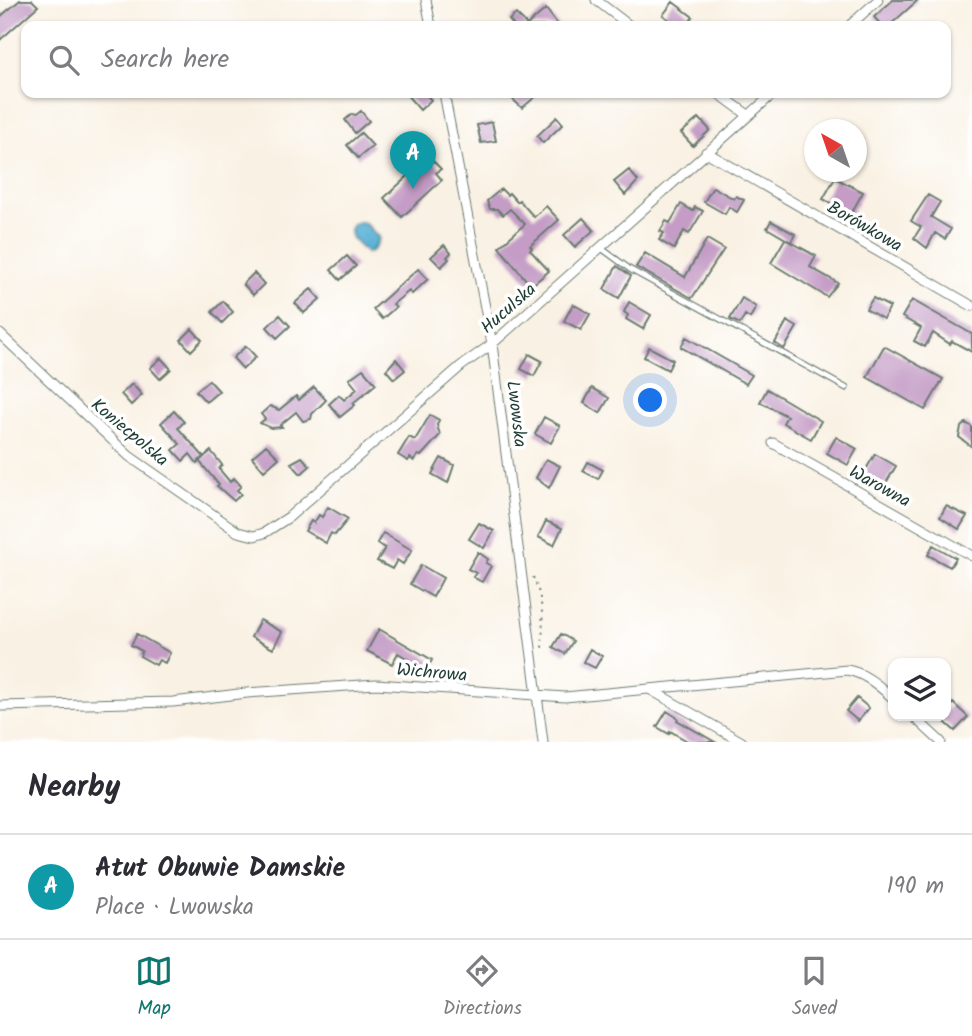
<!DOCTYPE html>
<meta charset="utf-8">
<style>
:root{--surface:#fff;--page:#f2f2f3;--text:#2b2b33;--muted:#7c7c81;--line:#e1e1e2;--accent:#0f766e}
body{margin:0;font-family:Kalam,sans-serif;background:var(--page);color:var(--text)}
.controls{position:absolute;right:21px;bottom:21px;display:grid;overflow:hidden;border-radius:14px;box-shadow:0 2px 5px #0004}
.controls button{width:63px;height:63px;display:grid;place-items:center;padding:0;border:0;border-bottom:2px solid var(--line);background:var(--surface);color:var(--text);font:35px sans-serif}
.compass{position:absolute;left:804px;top:119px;width:63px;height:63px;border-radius:50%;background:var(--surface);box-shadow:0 2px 5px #0004;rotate:320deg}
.you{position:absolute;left:651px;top:401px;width:24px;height:24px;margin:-18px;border:5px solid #fff;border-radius:50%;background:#1a73e8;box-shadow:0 0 0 10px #1a73e833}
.badge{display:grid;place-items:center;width:46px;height:46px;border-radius:50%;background:var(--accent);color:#fff;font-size:23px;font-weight:700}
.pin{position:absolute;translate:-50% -58px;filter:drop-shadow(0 2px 4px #0008)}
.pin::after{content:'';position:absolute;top:37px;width:24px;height:21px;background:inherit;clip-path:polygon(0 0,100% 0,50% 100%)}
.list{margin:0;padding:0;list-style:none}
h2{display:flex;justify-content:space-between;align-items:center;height:91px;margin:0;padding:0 28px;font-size:30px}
h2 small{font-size:23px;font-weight:400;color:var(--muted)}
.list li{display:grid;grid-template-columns:46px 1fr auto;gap:21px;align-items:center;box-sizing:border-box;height:105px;padding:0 28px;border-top:2px solid var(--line)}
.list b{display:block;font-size:26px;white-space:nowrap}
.list p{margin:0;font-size:23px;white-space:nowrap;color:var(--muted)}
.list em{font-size:23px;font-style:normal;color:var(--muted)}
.icon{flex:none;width:38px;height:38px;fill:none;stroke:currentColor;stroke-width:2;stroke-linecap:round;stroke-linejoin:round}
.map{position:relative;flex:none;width:972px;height:742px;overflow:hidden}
.search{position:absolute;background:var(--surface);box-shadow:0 2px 5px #0004;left:21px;right:21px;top:21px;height:77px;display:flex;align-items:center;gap:18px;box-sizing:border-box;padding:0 24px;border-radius:14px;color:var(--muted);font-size:26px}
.sheet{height:196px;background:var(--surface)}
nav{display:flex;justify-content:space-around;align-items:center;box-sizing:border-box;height:98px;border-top:2px solid var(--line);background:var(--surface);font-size:19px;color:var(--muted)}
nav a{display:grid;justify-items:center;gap:4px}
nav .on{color:var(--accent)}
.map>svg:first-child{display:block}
.water{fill:#58b0d5;stroke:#3c7684;stroke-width:2}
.building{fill:#c49cc6}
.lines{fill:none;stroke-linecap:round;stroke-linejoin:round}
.service-casing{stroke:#6b7c71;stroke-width:7}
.minor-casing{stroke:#6b7c71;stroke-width:11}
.path{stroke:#6b7c71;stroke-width:2;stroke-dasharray:2 5;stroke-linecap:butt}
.service{stroke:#fff;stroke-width:4.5}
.minor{stroke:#fff;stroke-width:9}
.labels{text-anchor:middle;stroke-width:7;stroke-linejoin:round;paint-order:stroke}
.street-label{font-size:18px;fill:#1f3d34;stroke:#fff}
</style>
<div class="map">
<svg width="972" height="742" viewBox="0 0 972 742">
<rect width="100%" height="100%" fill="#fff"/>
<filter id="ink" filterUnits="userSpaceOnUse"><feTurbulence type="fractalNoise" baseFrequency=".0143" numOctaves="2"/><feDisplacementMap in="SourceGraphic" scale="14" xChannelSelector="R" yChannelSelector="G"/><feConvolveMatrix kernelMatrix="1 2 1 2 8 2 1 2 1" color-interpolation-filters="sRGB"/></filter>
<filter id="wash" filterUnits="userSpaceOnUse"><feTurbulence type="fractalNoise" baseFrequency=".00686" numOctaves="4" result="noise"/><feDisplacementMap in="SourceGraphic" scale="28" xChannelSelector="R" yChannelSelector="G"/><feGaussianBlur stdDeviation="1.57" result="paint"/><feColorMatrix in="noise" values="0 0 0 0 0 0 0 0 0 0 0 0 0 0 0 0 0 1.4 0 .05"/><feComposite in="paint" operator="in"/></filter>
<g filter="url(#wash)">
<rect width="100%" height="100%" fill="#f9f1e3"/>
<path class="water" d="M359 222 365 223 379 238C377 246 374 251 366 253L351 236 350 230 353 224Z"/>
<g id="blocks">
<path class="building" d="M20 0H32L38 6 0 40V17Z
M893 0H918L889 26H882L874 17Z
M673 2 693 17 686 26H677L663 15Z
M546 9 559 26H514L509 20 516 14 527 25Z
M405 93H425L431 100 420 110Z
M506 93H540L522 108Z
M361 111 369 121 355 133 345 120 352 114 356 115Z
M557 117 563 124 543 143 537 136Z
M699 118 710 130 693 146 681 133Z
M492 122 496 141 481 143 477 125Z
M361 133 373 146 358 158 347 145Z
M429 157 441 169 436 173 442 180 402 217 384 198Z
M629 170 638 181 625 195 614 182Z
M835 178 863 192 851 214 823 199Z
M713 187 734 199 736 196 744 200 737 212 729 207 725 214 704 202Z
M501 189 507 195 509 193 517 202 519 200 534 217 546 206 559 220 530 246 532 248 530 250 549 271 531 286 499 247 525 224 510 209 503 215 497 209H490L487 201Z
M928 195 940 202 931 217 951 229 945 239 935 233 927 248 914 238 921 227 911 221Z
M681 204 693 211 695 207 703 211 689 234 684 231 674 249 659 240 664 233 660 231 666 221 670 223Z
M583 218 594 230 575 247 564 235Z
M771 221 795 234 791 242 767 228Z
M707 239 724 249 692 298 636 267 645 253 685 277Z
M785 239 816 256 810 267 838 283 827 297 771 263Z
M444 245 451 253 447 257 449 259 441 267 431 257Z
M347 256 356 266 340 280 331 270Z
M617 266 631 276 619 298 604 289Z
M418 269 428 279 412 294 409 291 393 304 396 307 382 319 373 309Z
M254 273 264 284 253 295 243 284Z
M311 289 320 299 304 313 295 303Z
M742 298 756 307 750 318 745 315 740 324 730 319Z
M873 298 890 307 883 319 866 309Z
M912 300 972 334V352L952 341 950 344 933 333 925 347 914 341 921 328 902 317Z
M223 301 233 312 222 323 212 312Z
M629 302 651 315 643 329 626 319 628 315 624 312Z
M573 304 590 314 581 330 564 321Z
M280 315 290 326 277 338 267 327Z
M787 321 797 327 784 349 775 343Z
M192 329 202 340 191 351 181 340Z
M686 337 752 375 746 384 681 347Z
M246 346 256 357 243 369 233 358Z
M884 346 943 379 925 410 867 377Z
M649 347 673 360 668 370 644 357Z
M529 354 542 361 534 376 521 369Z
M161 358 171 369 160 379 150 368Z
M396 359 405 370 394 379 386 370Z
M363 369 376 384 353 403 355 405 340 417 329 404 339 395 344 400 357 389 349 379Z
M209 380 219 391 206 402 196 391Z
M132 384 142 395 131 405 121 394Z
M314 387 326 400 312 414 311 419 303 421 296 412 280 425 282 427 271 428 260 423 265 419 261 414 270 406 279 410 296 396 299 400Z
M592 388 609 398 600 413 584 403Z
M767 389 821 421 811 439 783 423 787 416 760 402Z
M174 411 184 422 178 428 204 457 197 463 190 454 183 461 173 450 180 444 161 423Z
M430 415 439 420 437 425 440 435 421 456 418 455 414 461 410 458 408 461 398 455 409 437 415 440Z
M544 417 560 426 551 443 535 434Z
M966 423 972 427V447L959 437 961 427Z
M836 437 857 449 848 465 827 453Z
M266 445 279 458 264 471 252 457Z
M211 451 222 465 219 469 230 482 234 478 241 486 237 490 241 494 234 501 217 486 219 485 199 461Z
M875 454 896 466 883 488 862 476Z
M302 457 310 466 301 474 291 463Z
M441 458 454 465 448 483 432 474Z
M546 459 560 466 549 488 536 478Z
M588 462 603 470 598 479 583 471Z
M946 506 967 516 959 529 940 517Z
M328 507 348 519 335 535 331 533 326 543 305 531 311 521 314 523 319 515 322 517Z
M546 521 562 528 554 545 538 537Z
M479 523 494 531 484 548 469 539Z
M383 533 412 550 403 564 397 560 392 569 377 561 385 548 377 543Z
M933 545 956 558 950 567 928 555Z
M478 552 488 559 486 563 491 566 482 582 473 577 476 573 468 569Z
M421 565 443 578 433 597 410 584Z
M260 620 282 632 273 649 251 637Z
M379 629 432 660 424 675 410 667 413 662 398 653 392 664 367 651Z
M137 634 170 653 165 663 159 660 156 665 140 656 142 651 131 645Z
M561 634 573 641 565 654 553 647Z
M590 649 602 656 595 668 583 662Z
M857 698 869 708 858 721 846 711Z
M953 703 968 717 955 731 939 717 946 716V711Z
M667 711 678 718 677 720 715 742H689L670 731 669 734 657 727Z"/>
</g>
</g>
<g filter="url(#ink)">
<use href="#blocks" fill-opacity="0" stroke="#6b7c71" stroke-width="2"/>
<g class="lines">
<g class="service-casing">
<path id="service" d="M601 248 631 270 846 388"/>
</g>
<g class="minor-casing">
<path id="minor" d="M426 0 431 26
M596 0 630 26
M849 26 878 0
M444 93 492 344 543 742
M718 93 748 115
M706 152 972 306
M0 334 129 456 238 532 254 536 264 533 289 517 461 366 492 344 774 93
M773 443 972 556
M651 690 742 742
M0 706 173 702 247 693 376 684 565 697 847 670C865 673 879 686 893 698
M913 716 941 742"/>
</g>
<path class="path" d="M533 577C544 600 543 624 542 650"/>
<use href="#service" class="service"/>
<use href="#minor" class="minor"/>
</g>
</g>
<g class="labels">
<g class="street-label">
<text transform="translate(865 226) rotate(30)" y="6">Borówkowa</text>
<text transform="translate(508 308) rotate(-41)" y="6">Huculska</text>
<text transform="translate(517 414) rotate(83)" y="6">Lwowska</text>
<text transform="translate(130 432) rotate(40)" y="6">Koniecpolska</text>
<text transform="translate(880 486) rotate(29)" y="6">Warowna</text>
<text transform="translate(432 672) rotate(5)" y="6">Wichrowa</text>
</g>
</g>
</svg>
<div class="controls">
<button><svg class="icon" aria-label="layers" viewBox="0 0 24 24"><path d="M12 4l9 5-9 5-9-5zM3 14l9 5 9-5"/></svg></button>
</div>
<svg class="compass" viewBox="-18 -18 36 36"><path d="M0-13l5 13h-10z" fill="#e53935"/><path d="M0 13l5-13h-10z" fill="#7c7c81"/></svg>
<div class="you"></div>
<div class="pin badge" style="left:413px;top:189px;background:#0f9aa8">A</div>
<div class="search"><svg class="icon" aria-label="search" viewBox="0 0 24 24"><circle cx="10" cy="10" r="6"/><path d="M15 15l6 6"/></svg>Search here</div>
</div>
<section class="sheet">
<h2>Nearby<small></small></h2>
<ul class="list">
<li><span class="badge" style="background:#0f9aa8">A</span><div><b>Atut Obuwie Damskie</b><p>Place · Lwowska</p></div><em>190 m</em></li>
</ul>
</section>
<nav>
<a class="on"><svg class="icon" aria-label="map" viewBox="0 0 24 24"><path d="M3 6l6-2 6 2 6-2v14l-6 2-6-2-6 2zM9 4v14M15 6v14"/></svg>Map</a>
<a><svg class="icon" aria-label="directions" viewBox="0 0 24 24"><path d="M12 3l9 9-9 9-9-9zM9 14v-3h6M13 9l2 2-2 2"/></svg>Directions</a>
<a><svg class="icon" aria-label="saved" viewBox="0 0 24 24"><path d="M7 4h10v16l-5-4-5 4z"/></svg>Saved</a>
</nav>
